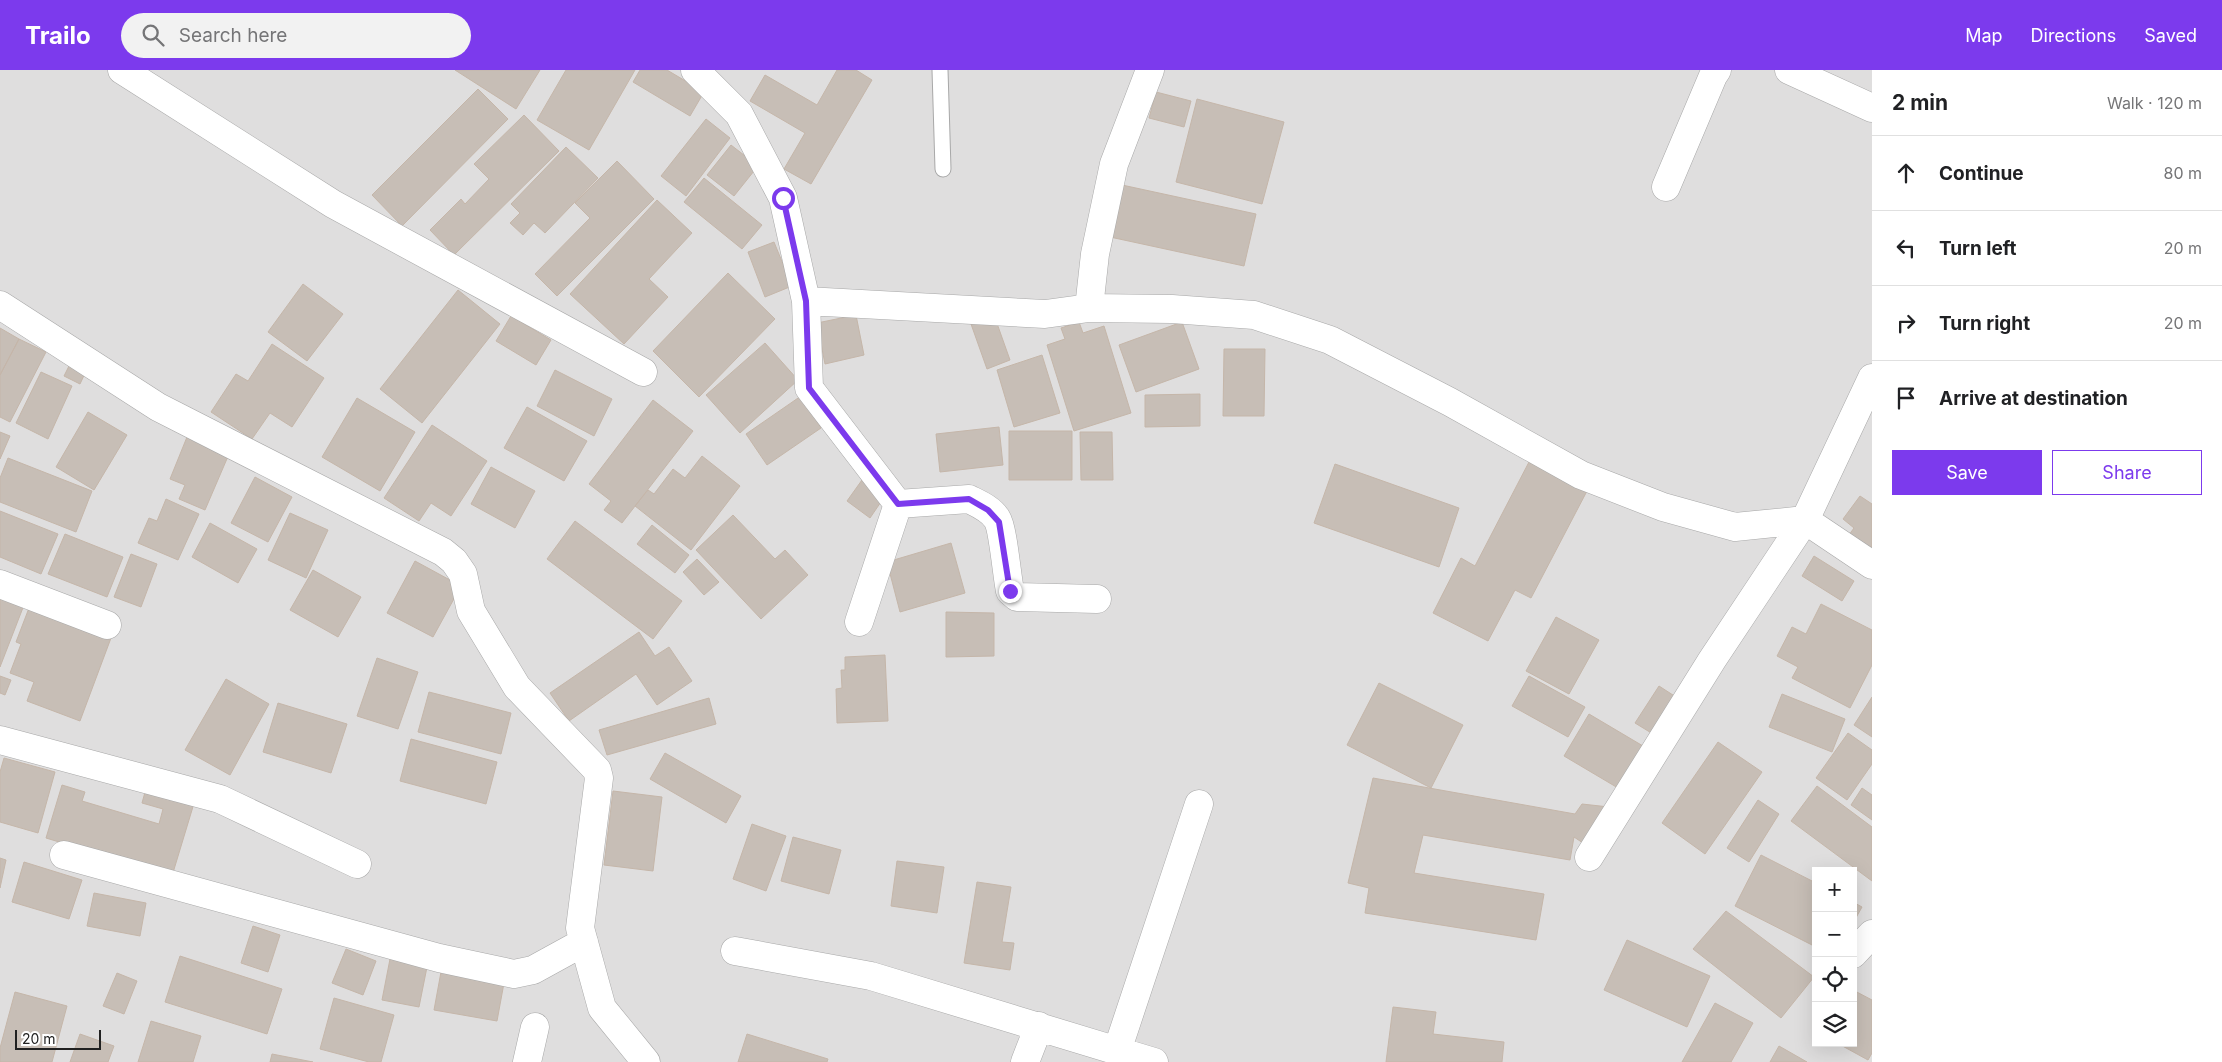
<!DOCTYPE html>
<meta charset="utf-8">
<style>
:root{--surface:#fff;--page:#f2f2f2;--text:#202124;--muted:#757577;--line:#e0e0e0;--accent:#7c3aed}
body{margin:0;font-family:Inter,sans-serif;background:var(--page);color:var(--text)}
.controls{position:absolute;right:15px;bottom:15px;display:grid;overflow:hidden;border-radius:0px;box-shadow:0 5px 20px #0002}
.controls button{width:45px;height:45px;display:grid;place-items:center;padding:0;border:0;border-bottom:1px solid var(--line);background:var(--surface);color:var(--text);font:25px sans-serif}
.scale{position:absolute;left:15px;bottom:12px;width:86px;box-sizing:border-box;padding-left:5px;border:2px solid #212121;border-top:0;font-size:14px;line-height:18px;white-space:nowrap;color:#212121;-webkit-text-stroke:4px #fff;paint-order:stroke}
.stop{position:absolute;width:15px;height:15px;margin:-11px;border:4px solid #7c3aed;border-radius:50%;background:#fff}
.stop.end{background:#7c3aed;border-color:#fff;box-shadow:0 1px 5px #0008}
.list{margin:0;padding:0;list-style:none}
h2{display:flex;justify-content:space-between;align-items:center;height:65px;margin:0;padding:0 20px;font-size:21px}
h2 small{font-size:16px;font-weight:400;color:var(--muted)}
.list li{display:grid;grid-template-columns:32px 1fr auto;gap:15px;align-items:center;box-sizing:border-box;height:75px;padding:0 20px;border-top:1px solid var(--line)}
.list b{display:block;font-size:19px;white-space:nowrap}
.list em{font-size:16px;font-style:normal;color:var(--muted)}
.actions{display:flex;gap:10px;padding:15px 20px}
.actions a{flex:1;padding:11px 0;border:1px solid var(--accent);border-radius:0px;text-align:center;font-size:18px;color:var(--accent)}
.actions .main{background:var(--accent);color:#fff}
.icon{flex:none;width:28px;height:28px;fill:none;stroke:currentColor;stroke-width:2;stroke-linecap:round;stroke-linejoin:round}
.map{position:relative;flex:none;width:1872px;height:992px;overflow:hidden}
header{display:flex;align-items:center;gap:30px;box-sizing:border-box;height:70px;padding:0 25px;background:var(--accent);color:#fff}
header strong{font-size:24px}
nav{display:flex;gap:28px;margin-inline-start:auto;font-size:18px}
.search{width:350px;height:45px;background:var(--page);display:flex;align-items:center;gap:12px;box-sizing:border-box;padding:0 18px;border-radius:28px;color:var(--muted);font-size:19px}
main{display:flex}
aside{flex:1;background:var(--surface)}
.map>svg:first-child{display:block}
.residential{fill:#dfdede;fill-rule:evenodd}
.building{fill:#c7beb6;stroke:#c5b6a9}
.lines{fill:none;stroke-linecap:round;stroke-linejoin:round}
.service-casing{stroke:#a8a8a8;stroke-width:17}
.minor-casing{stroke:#a8a8a8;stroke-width:29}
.service{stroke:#fff;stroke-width:15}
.minor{stroke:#fff;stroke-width:28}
.route{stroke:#7c3aed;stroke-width:6}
</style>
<header>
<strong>Trailo</strong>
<div class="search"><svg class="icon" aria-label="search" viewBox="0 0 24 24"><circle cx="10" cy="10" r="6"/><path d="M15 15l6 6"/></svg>Search here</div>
<nav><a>Map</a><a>Directions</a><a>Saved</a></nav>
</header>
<main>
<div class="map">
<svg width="1872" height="992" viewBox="0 0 1872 992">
<rect width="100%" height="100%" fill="#f2efe8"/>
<path class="residential" d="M0 0H1872V992H0ZM1816 801H1853V973H1816Z"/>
<path class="building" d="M455 0H540L516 39Z
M566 0H635L589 80 537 50Z
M640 0H667L704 22 690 46 633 12Z
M837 0H856L872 10 811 114 784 99 805 63 750 31 765 5 817 35Z
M478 19 508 49 402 156 372 125Z
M1156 22 1191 31 1184 57 1149 48Z
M1197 29 1284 52 1262 134 1176 112Z
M524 45 559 81 454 185 430 160 461 129 465 134 489 109 474 94Z
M706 49 730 68 686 126 661 106Z
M731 75 758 96 734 126 707 105Z
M566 77 598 108 545 163 534 153 523 165 510 153 520 143 511 134Z
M617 91 654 129 557 226 535 204 590 148 575 133Z
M704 108 762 155 742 179 684 132Z
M1122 115 1256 144 1244 196 1110 167Z
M657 130 692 163 649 209 668 227 624 274 570 224Z
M774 172 792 216 765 227 748 182Z
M728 203 775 249 699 327 653 281Z
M303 214 343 244 307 291 268 262Z
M458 220 500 254 422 353 380 319Z
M856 245 864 285 825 294 817 253Z
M994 245 1010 290 987 299 971 254Z
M511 246 551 270 536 295 496 271Z
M1079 252 1083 263 1104 256 1131 343 1074 361 1047 275 1065 269 1061 258Z
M1182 252 1199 299 1136 322 1119 275Z
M0 258 19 269 0 305Z
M19 269 46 282 10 352 0 347V305Z
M765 273 798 310 740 363 706 325Z
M272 274 324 308 292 357 270 343 252 369 211 342 236 304 248 311Z
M1224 279H1265L1264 346H1223Z
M1042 285 1060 343 1014 357 997 300Z
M71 292 87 299 80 314 64 306Z
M555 300 612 329 594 366 537 336Z
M41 302 72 316 48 369 16 353Z
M1200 324V356L1145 357V325Z
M801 326 821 358 767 395 746 364Z
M357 328 415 362 380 421 322 387Z
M653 330 693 361 622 453 604 440 611 431 589 414Z
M527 337 587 371 564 411 504 378Z
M88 342 127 365 94 420 56 397Z
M432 355 487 391 451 446 431 433 419 451 384 428Z
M999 357 1003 395 940 402 936 364Z
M1009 361H1072V410H1009Z
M0 362 10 366 0 389Z
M1080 362H1112L1113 410H1081Z
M187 367 229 384 205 440 179 429 185 415 170 409Z
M702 386 740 416 691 480 635 436 648 420 654 424 673 399 685 408Z
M8 388 92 421 76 462 0 432V408Z
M1529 392 1587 421 1531 528 1515 520 1488 571 1433 543 1461 488 1475 496Z
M1335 394 1459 438 1439 497 1314 453Z
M491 397 535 421 515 458 471 434Z
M255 407 292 427 268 472 231 453Z
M862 410 885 426 870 448 847 431Z
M1860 426 1872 434V476L1866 484 1846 469 1854 458 1843 449Z
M166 429 199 444 178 490 138 473 149 448 157 451Z
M0 441 58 464 41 504 0 487Z
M290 443 328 460 306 508 268 490Z
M733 445 775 489 785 480 808 505 761 549 696 480Z
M575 451 682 531 653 569 547 489Z
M210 453 257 479 238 513 192 487Z
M652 455 689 485 675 503 637 474Z
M65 464 123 487 107 527 48 504Z
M951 473 965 523 900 542 887 492Z
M131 484 157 494 141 537 114 527Z
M1814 486 1854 511 1842 531 1802 506Z
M697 489 719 512 704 525 683 502Z
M415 491 461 516 433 567 387 543Z
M313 500 361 527 338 567 290 540Z
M0 526 24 535 0 597Z
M1821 534 1872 560V595L1850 638 1792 608 1798 597 1777 586 1792 557 1806 564Z
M29 538 111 568 80 651 27 631 34 612 10 603 21 574 16 572Z
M946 542 994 543V586L946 587Z
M1556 547 1599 570 1569 624 1526 601Z
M639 562 655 586 669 577 692 611 657 635 636 604 569 651 550 623Z
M885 585 888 651 837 653 836 619 842 618 841 600H845V587Z
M377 588 418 602 398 659 357 646Z
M0 606 11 610 5 625 0 623Z
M1529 606 1585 637 1568 667 1512 636Z
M226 609 269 634 230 705 185 680Z
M1379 613 1463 655 1431 718 1347 675Z
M1659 616 1676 627 1653 664 1635 653Z
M429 622 511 643 501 684 418 662Z
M1782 624 1845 649 1832 682 1769 657Z
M1872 627V667L1854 655Z
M709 628 716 654 607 685 599 660Z
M278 633 347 654 331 703 263 682Z
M1589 644 1643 676 1618 718 1564 686Z
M1848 663 1872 680V694L1847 730 1816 708Z
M411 669 497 692 486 734 400 711Z
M1718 672 1762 702 1705 784 1662 753Z
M665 683 741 726 726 753 650 709Z
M4 688 55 702 38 763 0 752V702Z
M1373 708 1575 744 1582 734 1609 737 1586 775 1574 767 1570 790 1423 765 1414 803 1544 824 1536 870 1365 843 1369 818 1348 813Z
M62 715 85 722 82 731 159 754 163 739 142 733 147 715 195 730 172 806 46 768Z
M1817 716 1872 757V811L1791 751Z
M1862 718 1872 725V750L1851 735Z
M613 721 662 727 653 801 604 795Z
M1758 730 1779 744 1749 792 1727 778Z
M752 754 786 766 766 821 733 809Z
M793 767 841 780 829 824 781 811Z
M1761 785 1816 813V877L1735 836Z
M0 788 6 790 0 818Z
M897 791 944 797 937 843 891 836Z
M24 792 82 810 69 849 12 832Z
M977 812 1011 817 1002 872 1014 873 1010 900 964 893Z
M94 823 146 833 140 866 87 856Z
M1853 832 1862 837 1853 853Z
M1726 841 1814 907 1781 948 1693 879Z
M253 856 280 865 268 902 241 893Z
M1627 870 1710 906 1687 957 1604 920Z
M346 879 376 891 363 925 332 913Z
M180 886 282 919 267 964 165 932Z
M390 889 427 897 419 937 382 930Z
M441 902 504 913 497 951 434 940Z
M117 903 137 911 124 944 103 936Z
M1853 920 1872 930V983L1868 990 1837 973H1853Z
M15 922 67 936 52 992H0V978Z
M334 928 394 945 381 992H369L320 979Z
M1715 933 1753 953 1731 992H1682Z
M1393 937 1436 942 1433 964 1504 972 1502 992H1386Z
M151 951 201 966 193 992H138Z
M80 964 114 976 108 992H70Z
M747 964 828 989 827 992H738Z
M1779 976 1807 992H1770Z
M272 984 313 992H270Z"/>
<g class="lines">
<g class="service-casing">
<path id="service" d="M940 0 943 99"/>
</g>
<g class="minor-casing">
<path id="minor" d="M122 0 333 134 643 302
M695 0 739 44 783 128 806 231 809 318 898 434
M1789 0 1872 38
M1666 117 1713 6 1717 0
M806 231 1045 244 1089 238 1095 184 1114 94 1150 0
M0 235 158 337 443 482 454 491 463 504 471 541 517 617 597 700 599 708 580 858 602 938 646 992
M1089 238 1172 239 1254 245 1330 270 1450 332 1581 405 1663 437 1735 457 1805 450 1872 495
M898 434 969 429C979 434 991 439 997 449 1003 458 1007 507 1010 521L1017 527 1097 529
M0 514 107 555
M859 552 898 434
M0 670 220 729 357 794
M64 785 439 888 514 904 533 900 584 872
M1589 787 1712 590 1805 450 1872 308
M735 881 871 906 1154 992
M1853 884 1872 864
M1117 981 1199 734
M527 992 535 957
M1025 992 1039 956"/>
</g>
<use href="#service" class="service"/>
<use href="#minor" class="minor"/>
</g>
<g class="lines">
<path class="route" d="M783 128 806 231 809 318 898 434 969 429 988 440 999 452 1010 521"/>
</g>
</svg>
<div class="controls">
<button>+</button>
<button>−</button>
<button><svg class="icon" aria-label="locate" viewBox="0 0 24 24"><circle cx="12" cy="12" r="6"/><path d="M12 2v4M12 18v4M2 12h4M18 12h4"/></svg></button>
<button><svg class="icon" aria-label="layers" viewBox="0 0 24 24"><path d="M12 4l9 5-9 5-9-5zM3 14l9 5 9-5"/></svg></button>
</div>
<div class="scale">20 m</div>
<div class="stop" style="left:783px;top:128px"></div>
<div class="stop end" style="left:1010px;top:521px"></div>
</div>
<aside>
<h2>2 min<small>Walk · 120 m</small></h2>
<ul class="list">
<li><svg class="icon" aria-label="ahead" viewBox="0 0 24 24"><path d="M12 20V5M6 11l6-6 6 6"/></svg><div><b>Continue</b></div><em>80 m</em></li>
<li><svg class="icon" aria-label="left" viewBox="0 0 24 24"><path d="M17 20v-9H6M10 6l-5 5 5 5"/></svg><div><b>Turn left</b></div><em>20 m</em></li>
<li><svg class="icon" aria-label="right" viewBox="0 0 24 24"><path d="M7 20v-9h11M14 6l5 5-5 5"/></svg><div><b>Turn right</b></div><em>20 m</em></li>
<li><svg class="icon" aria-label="arrive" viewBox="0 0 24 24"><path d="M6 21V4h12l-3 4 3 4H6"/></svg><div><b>Arrive at destination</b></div></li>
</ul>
<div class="actions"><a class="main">Save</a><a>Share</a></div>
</aside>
</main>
